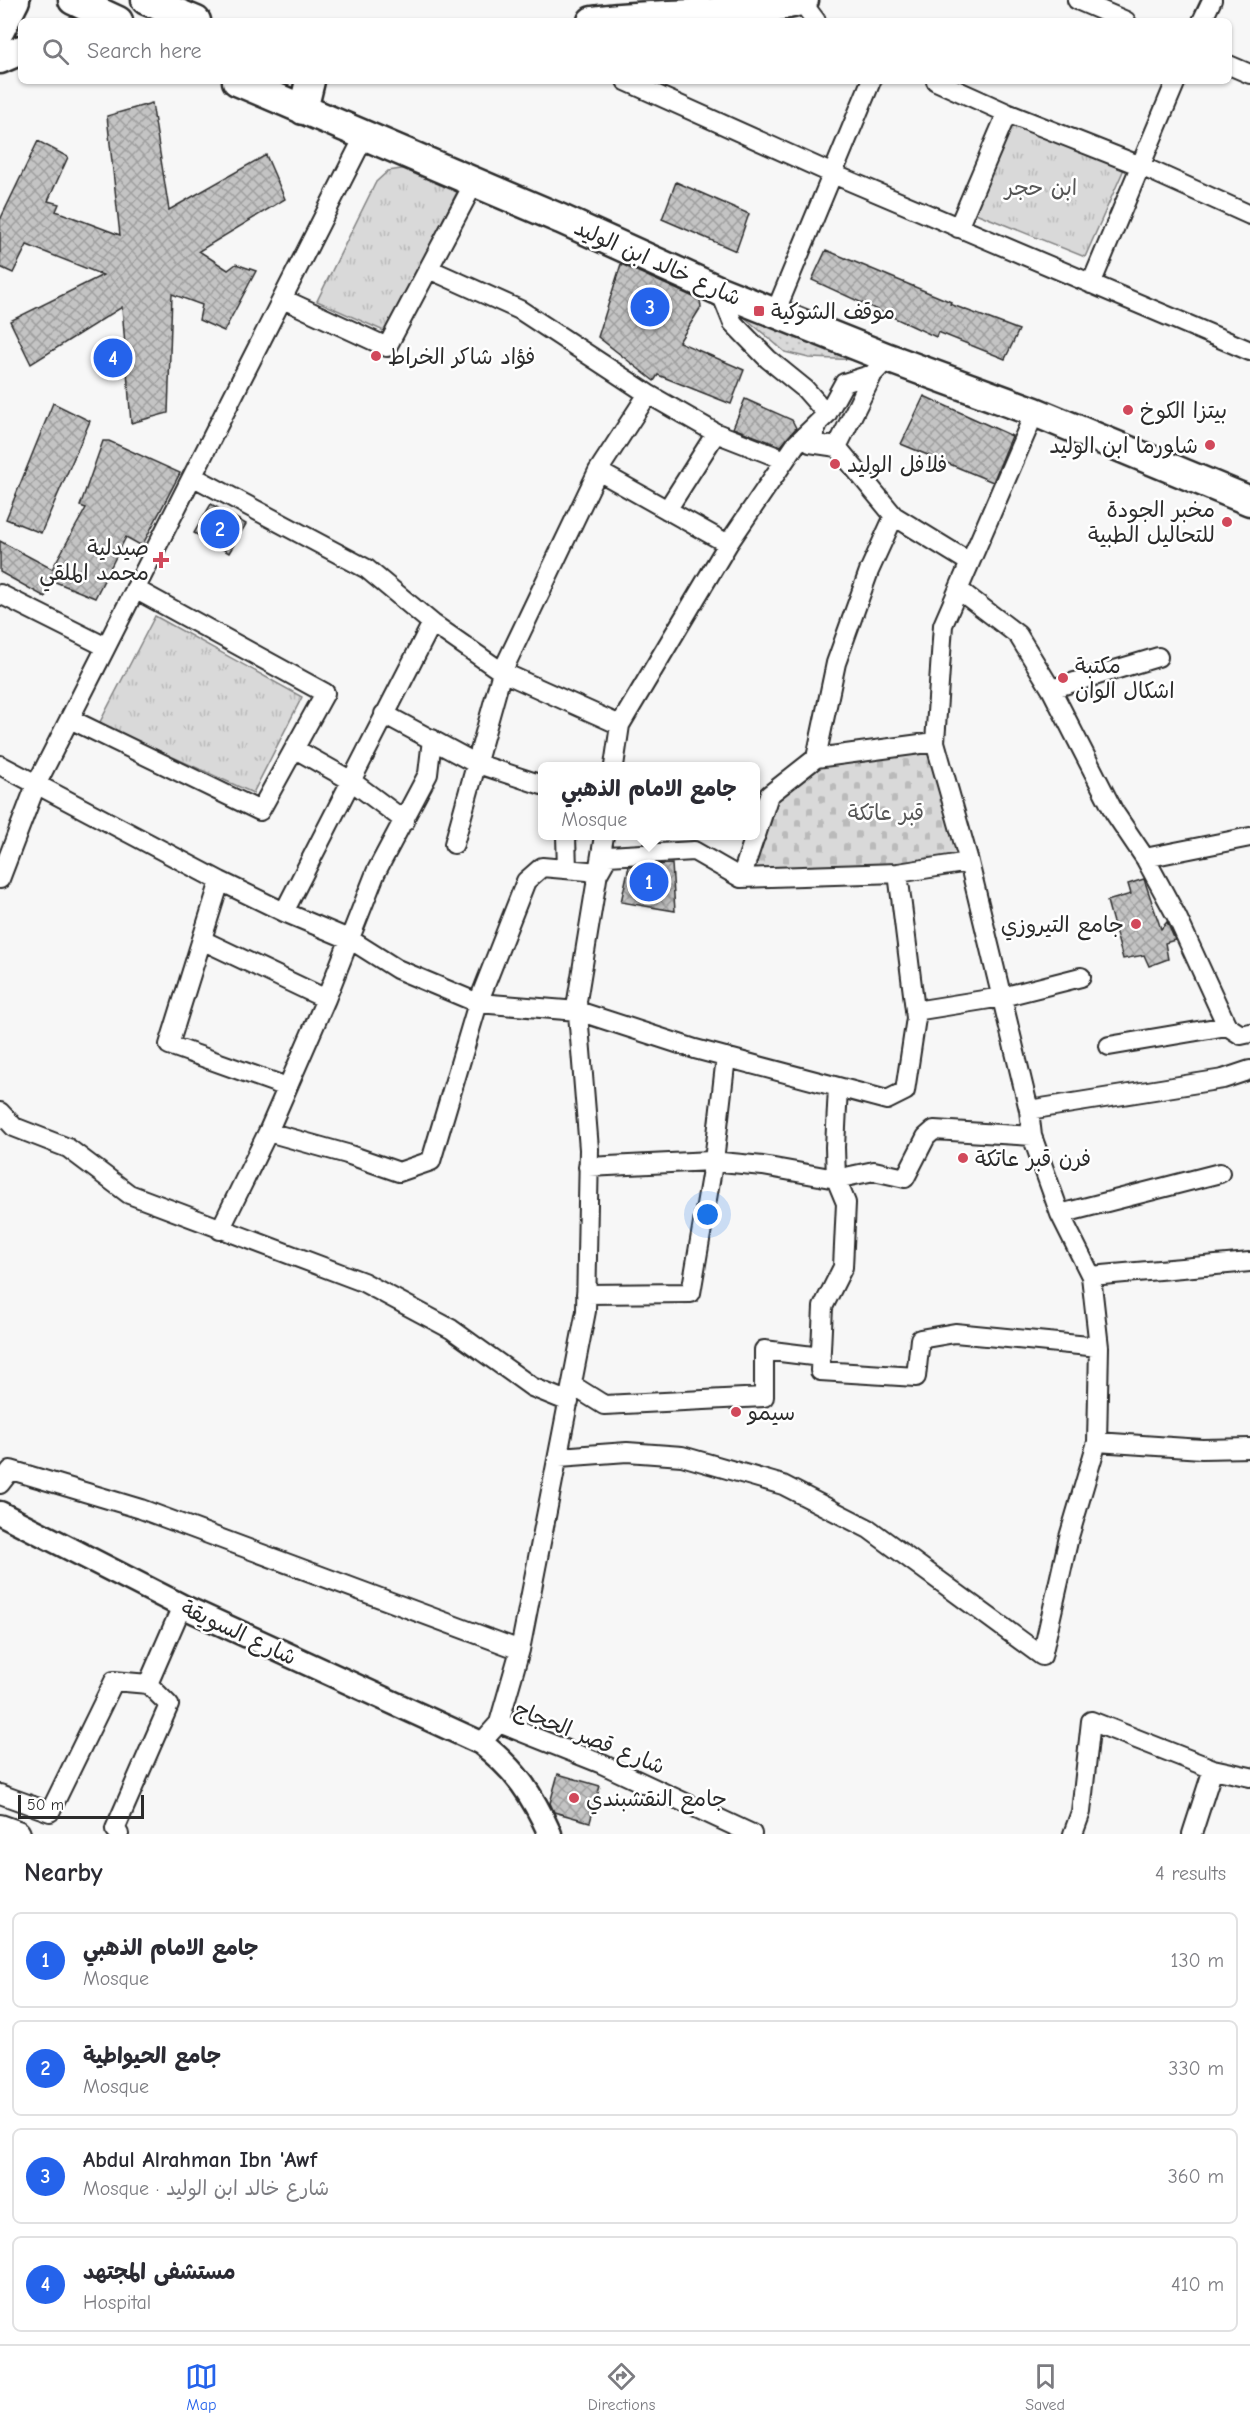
<!DOCTYPE html>
<meta charset="utf-8">
<style>
:root{--surface:#fff;--page:#f2f2f3;--text:#2b2b33;--muted:#7c7c81;--line:#e1e1e2;--accent:#2563eb}
body{margin:0;font-family:"Comic Neue","Playpen Sans Arabic",sans-serif;background:var(--page);color:var(--text)}
.scale{position:absolute;left:18px;bottom:15px;width:126px;box-sizing:border-box;padding-left:6px;border:3px solid #2b2b2b;border-top:0;font-size:16px;line-height:21px;white-space:nowrap;color:#2b2b2b;-webkit-text-stroke:4px #fff;paint-order:stroke}
.you{position:absolute;left:708px;top:1215px;width:21px;height:21px;margin:-15px;border:4px solid #fff;border-radius:50%;background:#1a73e8;box-shadow:0 0 0 9px #1a73e833}
.badge{display:grid;place-items:center;width:39px;height:39px;border-radius:50%;background:var(--accent);color:#fff;font-size:20px;font-weight:700}
.pin{position:absolute;translate:-50% -50%;border:3px solid #fff;box-shadow:0 2px 6px #0006}
.popup{position:absolute;left:538px;top:762px;width:222px;height:78px;box-sizing:border-box;display:grid;place-content:center;border-radius:9px;background:var(--surface);filter:drop-shadow(0 2px 4px #0005);font-size:20px;white-space:nowrap;color:var(--muted)}
.popup b{font-size:22px;color:var(--text)}
.popup::after{content:'';position:absolute;left:50%;top:100%;margin-left:-12px;border:12px solid transparent;border-top-color:var(--surface)}
.list{margin:0;padding:0;list-style:none}
h2{display:flex;justify-content:space-between;align-items:center;height:78px;margin:0;padding:0 24px;font-size:26px}
h2 small{font-size:20px;font-weight:400;color:var(--muted)}
.list li{display:grid;grid-template-columns:39px 1fr auto;gap:18px;align-items:center;box-sizing:border-box;height:96px;margin:0 12px 12px;padding:0 12px;border:2px solid var(--line);border-radius:9px}
.list b{display:block;font-size:22px;white-space:nowrap}
.list p{margin:0;font-size:20px;white-space:nowrap;color:var(--muted)}
.list em{font-size:20px;font-style:normal;color:var(--muted)}
.icon{flex:none;width:33px;height:33px;fill:none;stroke:currentColor;stroke-width:2;stroke-linecap:round;stroke-linejoin:round}
.map{position:relative;flex:none;width:1250px;height:1834px;overflow:hidden}
.search{position:absolute;background:var(--surface);box-shadow:0 2px 4px #0004;left:18px;right:18px;top:18px;height:66px;display:flex;align-items:center;gap:15px;box-sizing:border-box;padding:0 21px;border-radius:9px;color:var(--muted);font-size:22px}
.sheet{height:510px;background:var(--surface)}
nav{display:flex;justify-content:space-around;align-items:center;box-sizing:border-box;height:84px;border-top:2px solid var(--line);background:var(--surface);font-size:16px;color:var(--muted)}
nav a{display:grid;justify-items:center;gap:3px}
nav .on{color:var(--accent)}
.map>svg:first-child{display:block}
.grass{fill:url(#grass-dots);stroke:#828282;stroke-width:1.5}
.cemetery{fill:url(#cemetery-stones);stroke:#828282;stroke-width:1.5}
.park{fill:url(#park-tufts);stroke:#828282;stroke-width:1.5}
.building{fill:url(#building-cross-hatch);stroke:#2b2b2b;stroke-width:1.5}
.lines{fill:none;stroke-linecap:round;stroke-linejoin:round}
.minor-casing{stroke:#2b2b2b;stroke-width:22}
.tertiary-casing{stroke:#2b2b2b;stroke-width:27}
.secondary-casing{stroke:#2b2b2b;stroke-width:30}
.primary-casing{stroke:#2b2b2b;stroke-width:33}
.minor{stroke:#fff;stroke-width:18}
.tertiary{stroke:#fff;stroke-width:22}
.secondary{stroke:#fff;stroke-width:26}
.primary{stroke:#fff;stroke-width:28}
.poi-dot{fill:#d1495b;stroke:#fff;stroke-width:2}
.labels{text-anchor:middle;stroke-width:5;stroke-linejoin:round;paint-order:stroke}
.park-label{font-size:22px;fill:#565656;stroke:#fff}
.street-label{font-size:22px;fill:#2b2b2b;stroke:#fff}
.poi-label{font-size:22px;fill:#2b2b2b;stroke:#fff;text-anchor:start}
</style>
<div class="map">
<svg width="1250" height="1834" viewBox="0 0 1250 1834">
<defs>
<pattern id="grass-dots" width="8" height="8" patternUnits="userSpaceOnUse" patternTransform="scale(1.5)"><rect width="8" height="8" fill="#d9d9d9"/><path d="M2 2h.1M6 6h.1" fill="none" stroke="#bababa" stroke-width="1.8" stroke-linecap="round"/></pattern>
<pattern id="cemetery-stones" width="16" height="16" patternUnits="userSpaceOnUse" patternTransform="scale(1.5)"><rect width="16" height="16" fill="#d9d9d9"/><path d="M2 7V4a2 2 0 0 1 4 0v3zM10 15v-3a2 2 0 0 1 4 0v3z" fill="#bababa"/></pattern>
<pattern id="park-tufts" width="24" height="20" patternUnits="userSpaceOnUse" patternTransform="scale(1.5)"><rect width="24" height="20" fill="#d9d9d9"/><path d="M3 7l-1-3M5 7V3M7 7l1-3M15 17l-1-3M17 17v-4M19 17l1-3" fill="none" stroke="#bababa"/></pattern>
<pattern id="building-cross-hatch" width="8" height="8" patternUnits="userSpaceOnUse" patternTransform="scale(1.5)"><rect width="8" height="8" fill="#c4c4c4"/><path d="M0 0l8 8M0 8l8-8" fill="none" stroke="#9f9f9f"/></pattern>
</defs>
<rect width="100%" height="100%" fill="#f7f7f7"/>
<filter id="ink" filterUnits="userSpaceOnUse"><feTurbulence type="fractalNoise" baseFrequency=".0167" numOctaves="2"/><feDisplacementMap in="SourceGraphic" scale="12" xChannelSelector="R" yChannelSelector="G"/><feConvolveMatrix kernelMatrix="1 2 1 2 8 2 1 2 1" color-interpolation-filters="sRGB"/></filter>
<g filter="url(#ink)">
<path class="grass" d="M743 316 864 360 809 358 785 352Z"/>
<path class="cemetery" d="M935 745 968 858 898 873 743 874 769 795 816 758Z"/>
<path class="park" d="M1012 123 1124 169 1085 257 973 212Z
M408 168 457 192 386 332 317 301 376 182 388 171Z
M155 616 302 697 253 793 99 724Z"/>
<path class="building" d="M152 103 169 210 266 155 285 199 199 251 228 270 236 264 256 271 224 331 199 320 202 305 172 294 168 413 131 423 122 307 31 364 10 321 103 275 27 245 13 273 0 267V220L38 141 68 157 48 201 59 204 56 211 120 235 107 116Z
M676 182 749 214 736 251 662 219Z
M826 250 951 302 950 304 1019 330 1005 359 938 332 936 337 812 280Z
M621 264 700 300 701 307 679 342 744 370 731 404 658 375 654 381 598 337Z
M924 396 1012 436 993 482 901 444Z
M745 399 792 420 796 428 781 446 733 428Z
M53 403 90 421 41 533 6 519Z
M103 441H109L180 473 142 546 126 537 95 598 53 581 45 597 0 572V541L52 569 86 508 80 506Z
M211 504 246 524 229 553 194 533Z
M672 864 675 911 621 902 629 866Z
M1144 879 1161 929 1167 922 1175 940 1165 943 1168 959 1149 966 1144 955 1123 959 1107 901 1131 894 1128 884Z
M558 1774 600 1786 590 1822 554 1812 550 1803Z"/>
<g class="lines">
<g class="minor-casing">
<path id="minor" d="M1077 0 1126 21
M801 1 816 21
M1202 21 1212 0
M1229 65 1250 74
M626 81 833 174 1250 351
M936 81 1007 113
M958 228 1007 113 1141 166 1250 215
M429 269 520 310 648 394 716 433 785 460
M1091 284 1176 81
M720 291 733 323 768 359 805 389 827 414
M283 299 387 347 474 183
M775 313 871 81
M817 426 810 443 837 447 873 374
M837 447 894 516 969 562
M598 471 728 544
M194 477 367 569 432 623 502 672 620 725
M667 510 716 433
M959 590 1018 635 1051 689 1114 812 1145 858 1177 917 1227 1026 1241 1035 1250 1033
M0 594 106 647 364 137
M1051 689 1158 657
M384 714 475 763 542 785
M70 719 260 811 325 693 135 589
M295 749 350 780 405 821
M816 758 836 663 869 571 894 516
M0 765 220 881 284 912 351 940 397 969 478 1003 578 1011 695 1049 887 1100 905 1091 916 1018 898 873
M614 766 620 725 728 544 796 444 827 414 844 383 873 374 888 358
M756 835 769 795 816 758 935 742
M566 836 567 869
M454 844 502 672 598 471 648 394
M1145 858 1250 837
M741 878 755 836
M0 879 36 785 106 647
M220 881 169 1045 287 1087
M284 912 432 623
M202 940 326 999
M915 1011 1002 997 1081 977
M1109 1046 1227 1026
M838 1087 835 1147 836 1179 846 1203 843 1267 823 1307 820 1371 916 1377 920 1339 955 1333 1099 1347
M1029 1110 1223 1079 1250 1070
M0 1112 14 1127 68 1148 129 1194 363 1282 451 1329 532 1387 569 1402
M268 1132 347 1154 399 1172 431 1161 478 1003 526 881 542 867 599 872 608 856 694 851 741 878 898 873 969 862
M588 1167 711 1161 763 1166 836 1179 874 1171 905 1178 926 1137 934 1130 1032 1136
M1060 1214 1220 1173
M220 1230 268 1132 326 999 376 872 428 774 432 739
M1091 1276 1250 1262
M586 1294 691 1293 715 1152 726 1057
M572 1385 604 1405 764 1397V1350L821 1357
M1097 1442 1202 1449 1250 1448
M559 1457 627 1452 682 1456 783 1485 869 1529 1042 1656 1069 1537 1097 1442 1099 1347 1091 1276 1060 1214 1032 1136 1029 1110 968 858 935 742 943 625 1035 412
M0 1484 11 1470 141 1509 520 1650
M148 1684 182 1606
M499 1723 520 1650 586 1311 589 1149 577 1001 604 836
M481 1743 499 1723 602 1764 752 1834
M0 1794 50 1812 114 1681 148 1684 169 1705 115 1829 119 1834
M1073 1834 1081 1812 1091 1721 1213 1769 1250 1777
M1192 1834 1213 1769"/>
</g>
<g class="tertiary-casing">
<path id="tertiary" d="M0 1513 182 1606 481 1743C516 1770 532 1794 550 1834"/>
</g>
<g class="secondary-casing">
<path id="secondary" d="M0 1828 17 1834"/>
</g>
<g class="primary-casing">
<path id="primary" d="M73 0 118 21
M146 0 196 21
M592 21C661 11 736 19 804 0
M0 30 15 0
M0 59 21 50
M237 81 561 219 720 291 888 358 1035 412 1250 501
M303 110 310 81"/>
</g>
<use href="#minor" class="minor"/>
<use href="#tertiary" class="tertiary"/>
<use href="#secondary" class="secondary"/>
<use href="#primary" class="primary"/>
</g>
</g>
<g class="poi-dot">
<rect x="753" y="305" width="12" height="12" rx="3"/>
<circle cx="376" cy="356" r="6"/>
<circle cx="1128" cy="410" r="6"/>
<circle cx="1210" cy="445" r="6"/>
<circle cx="835" cy="464" r="6"/>
<circle cx="1227" cy="522" r="6"/>
<path d="M158 551h6v6h6v6h-6v6h-6v-6h-6v-6h6z"/>
<circle cx="1063" cy="678" r="6"/>
<circle cx="1136" cy="924" r="6"/>
<circle cx="963" cy="1158" r="6"/>
<circle cx="736" cy="1412" r="6"/>
<circle cx="574" cy="1798" r="6"/>
</g>
<g class="labels">
<g class="park-label">
<text x="1041" y="195">ابن حجر</text>
<text x="886" y="820">قبر عاتكة</text>
</g>
<g class="street-label">
<text transform="translate(658 262) rotate(24)" y="8">شارع خالد ابن الوليد</text>
<text transform="translate(239 1632) rotate(25)" y="8">شارع السويقة</text>
<text transform="translate(590 1737) rotate(22)" y="8">شارع قصر الحجاج</text>
</g>
<g class="poi-label">
<text x="771" y="319">موقف الشوكية</text>
<text x="388" y="364">فؤاد شاكر الخراط</text>
<text x="1140" y="418">بيتزا الكوخ</text>
<text x="1198" y="453" text-anchor="end">شاورما ابن الوليد</text>
<text x="847" y="472">فلافل الوليد</text>
<text x="1215" y="517" text-anchor="end">مخبر الجودة<tspan x="1215" dy="25">للتحاليل الطبية</tspan></text>
<text x="149" y="555" text-anchor="end">صيدلية<tspan x="149" dy="25">محمد الملقي</tspan></text>
<text x="1075" y="673">مكتبة<tspan x="1075" dy="25">اشكال الوان</tspan></text>
<text x="1124" y="932" text-anchor="end">جامع التيروزي</text>
<text x="975" y="1166">فرن قبر عاتكة</text>
<text x="748" y="1420">سيمو</text>
<text x="586" y="1806">جامع النقشبندي</text>
</g>
</g>
</svg>
<div class="scale">50 m</div>
<div class="you"></div>
<div class="pin badge" style="left:649px;top:882px">1</div>
<div class="popup"><b>جامع الامام الذهبي</b>Mosque</div>
<div class="pin badge" style="left:220px;top:529px">2</div>
<div class="pin badge" style="left:650px;top:307px">3</div>
<div class="pin badge" style="left:113px;top:358px">4</div>
<div class="search"><svg class="icon" aria-label="search" viewBox="0 0 24 24"><circle cx="10" cy="10" r="6"/><path d="M15 15l6 6"/></svg>Search here</div>
</div>
<section class="sheet">
<h2>Nearby<small>4 results</small></h2>
<ul class="list">
<li><span class="badge">1</span><div><b>جامع الامام الذهبي</b><p>Mosque</p></div><em>130 m</em></li>
<li><span class="badge">2</span><div><b>جامع الحيواطية</b><p>Mosque</p></div><em>330 m</em></li>
<li><span class="badge">3</span><div><b>Abdul Alrahman Ibn 'Awf</b><p>Mosque · شارع خالد ابن الوليد</p></div><em>360 m</em></li>
<li><span class="badge">4</span><div><b>مستشفى المجتهد</b><p>Hospital</p></div><em>410 m</em></li>
</ul>
</section>
<nav>
<a class="on"><svg class="icon" aria-label="map" viewBox="0 0 24 24"><path d="M3 6l6-2 6 2 6-2v14l-6 2-6-2-6 2zM9 4v14M15 6v14"/></svg>Map</a>
<a><svg class="icon" aria-label="directions" viewBox="0 0 24 24"><path d="M12 3l9 9-9 9-9-9zM9 14v-3h6M13 9l2 2-2 2"/></svg>Directions</a>
<a><svg class="icon" aria-label="saved" viewBox="0 0 24 24"><path d="M7 4h10v16l-5-4-5 4z"/></svg>Saved</a>
</nav>
